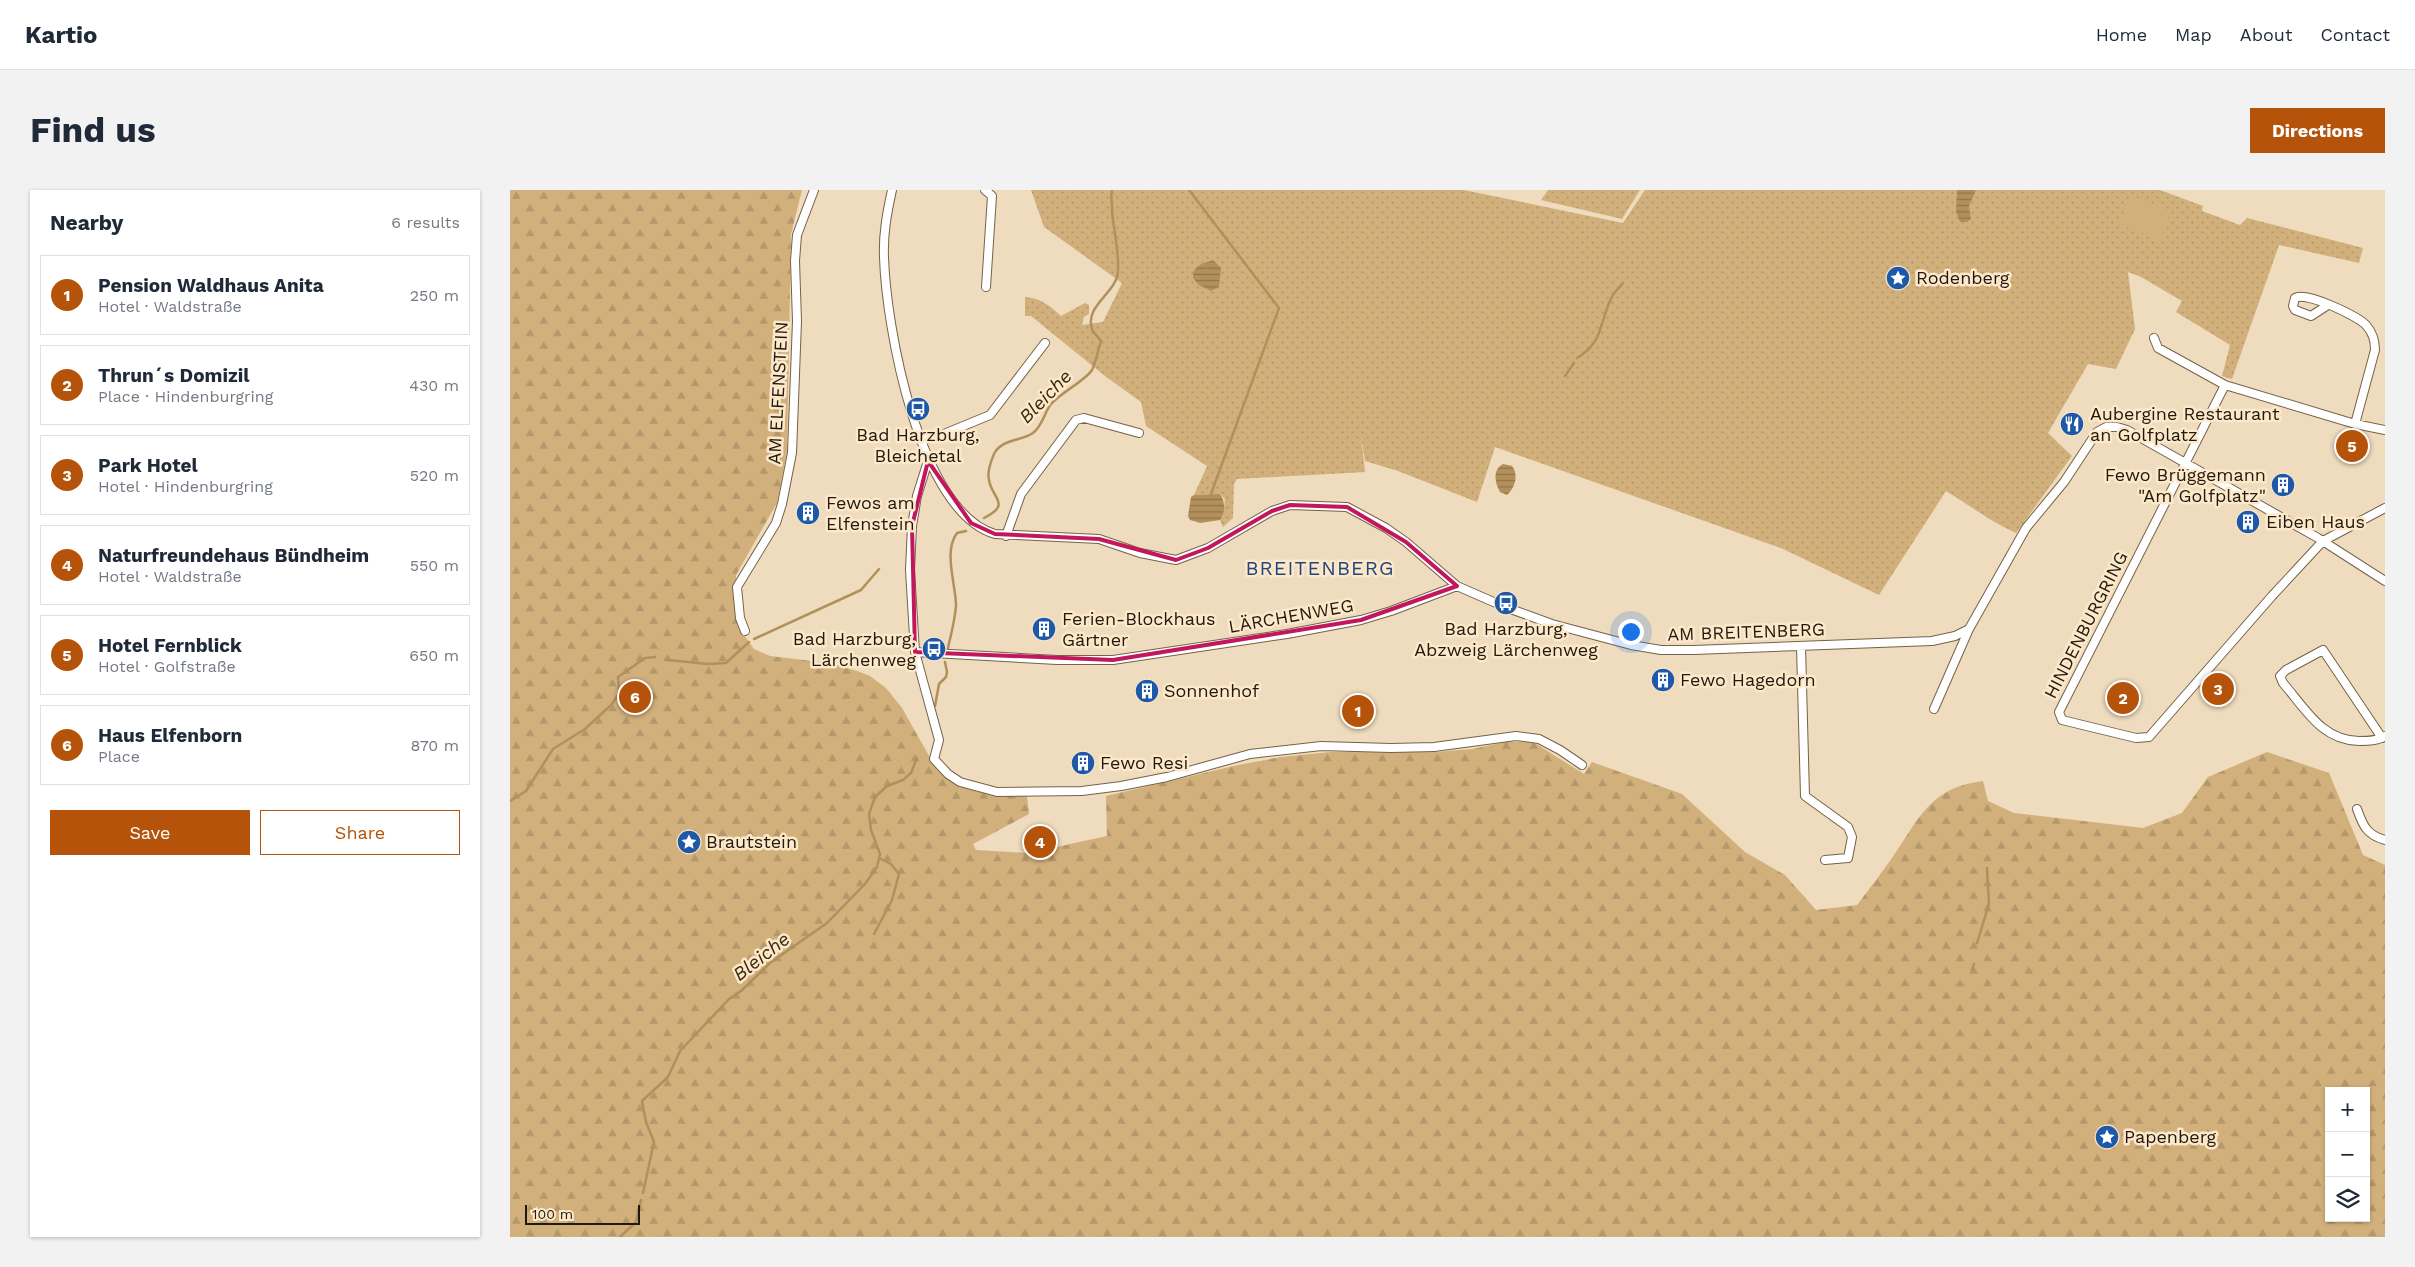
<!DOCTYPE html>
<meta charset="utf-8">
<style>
:root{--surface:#fff;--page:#f2f2f3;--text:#1f2937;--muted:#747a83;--line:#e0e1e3;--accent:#b45309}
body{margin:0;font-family:"Work Sans",sans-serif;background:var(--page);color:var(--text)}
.controls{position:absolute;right:15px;bottom:15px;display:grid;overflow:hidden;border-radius:0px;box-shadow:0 1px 4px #0004}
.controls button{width:45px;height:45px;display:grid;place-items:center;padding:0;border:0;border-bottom:1px solid var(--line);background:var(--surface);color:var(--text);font:25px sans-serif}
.scale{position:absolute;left:15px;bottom:12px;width:115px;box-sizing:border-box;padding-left:5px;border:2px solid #20190e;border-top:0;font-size:14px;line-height:18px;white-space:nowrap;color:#20190e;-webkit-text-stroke:4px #fde8ca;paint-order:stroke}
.you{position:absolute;left:1120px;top:441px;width:18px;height:18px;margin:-12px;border:4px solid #fff;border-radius:50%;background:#1a73e8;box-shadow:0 0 0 8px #1a73e833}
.badge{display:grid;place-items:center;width:32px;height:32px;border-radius:50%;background:var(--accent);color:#fff;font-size:16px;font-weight:700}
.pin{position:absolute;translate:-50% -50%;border:2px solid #fff;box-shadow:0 1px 5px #0006}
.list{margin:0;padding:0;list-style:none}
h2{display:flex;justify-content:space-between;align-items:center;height:65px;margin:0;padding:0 20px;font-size:21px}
h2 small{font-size:16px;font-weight:400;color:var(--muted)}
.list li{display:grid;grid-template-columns:32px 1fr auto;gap:15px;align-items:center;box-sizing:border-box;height:80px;margin:0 10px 10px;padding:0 10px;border:1px solid var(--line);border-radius:0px}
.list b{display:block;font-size:19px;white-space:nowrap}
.list p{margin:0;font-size:16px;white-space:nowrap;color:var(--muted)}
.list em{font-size:16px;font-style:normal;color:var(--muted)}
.actions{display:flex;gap:10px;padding:15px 20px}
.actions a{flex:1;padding:11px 0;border:1px solid var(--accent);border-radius:0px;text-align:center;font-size:18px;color:var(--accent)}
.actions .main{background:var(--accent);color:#fff}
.icon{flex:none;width:28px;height:28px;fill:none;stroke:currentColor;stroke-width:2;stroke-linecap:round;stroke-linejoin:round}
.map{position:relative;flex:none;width:1875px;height:1047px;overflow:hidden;border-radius:0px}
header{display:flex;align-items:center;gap:30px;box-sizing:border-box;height:70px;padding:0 25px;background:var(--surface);border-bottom:1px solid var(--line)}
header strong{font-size:24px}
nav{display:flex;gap:28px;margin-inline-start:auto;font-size:18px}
.intro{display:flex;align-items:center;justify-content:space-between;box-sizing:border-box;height:120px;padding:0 30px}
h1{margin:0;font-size:35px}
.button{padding:12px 22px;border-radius:0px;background:var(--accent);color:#fff;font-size:18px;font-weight:700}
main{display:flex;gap:30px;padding:0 30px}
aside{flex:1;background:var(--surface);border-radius:0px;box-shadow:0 1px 4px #0004}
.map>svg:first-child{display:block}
.grass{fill:url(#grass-dots)}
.forest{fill:url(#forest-firs);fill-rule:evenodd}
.pitch{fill:#d2b07c}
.water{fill:url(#water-rules)}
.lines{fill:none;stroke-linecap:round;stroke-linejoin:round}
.stream{stroke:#b2905b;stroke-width:2.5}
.minor-casing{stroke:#746348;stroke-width:10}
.minor{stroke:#fff;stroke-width:8}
.marked{fill:none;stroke:#c2185b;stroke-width:4;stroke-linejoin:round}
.labels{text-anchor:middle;stroke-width:5;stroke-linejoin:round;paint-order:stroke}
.poi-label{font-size:18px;fill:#20190e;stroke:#fde8ca;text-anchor:start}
.street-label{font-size:18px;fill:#20190e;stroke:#fde8ca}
.water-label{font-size:19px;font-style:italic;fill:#392a11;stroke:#fde8ca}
.quarter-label{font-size:20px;letter-spacing:1px;fill:#21467b;stroke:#fde8ca}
</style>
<header>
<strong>Kartio</strong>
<nav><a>Home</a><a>Map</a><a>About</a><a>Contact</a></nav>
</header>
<div class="intro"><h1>Find us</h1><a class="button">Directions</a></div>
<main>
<aside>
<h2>Nearby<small>6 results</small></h2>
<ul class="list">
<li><span class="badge">1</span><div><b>Pension Waldhaus Anita</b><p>Hotel · Waldstraße</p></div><em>250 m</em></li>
<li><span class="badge">2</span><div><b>Thrun´s Domizil</b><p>Place · Hindenburgring</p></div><em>430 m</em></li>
<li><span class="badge">3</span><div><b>Park Hotel</b><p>Hotel · Hindenburgring</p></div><em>520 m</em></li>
<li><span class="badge">4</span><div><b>Naturfreundehaus Bündheim</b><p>Hotel · Waldstraße</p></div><em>550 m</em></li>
<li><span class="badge">5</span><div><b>Hotel Fernblick</b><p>Hotel · Golfstraße</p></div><em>650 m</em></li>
<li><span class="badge">6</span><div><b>Haus Elfenborn</b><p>Place</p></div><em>870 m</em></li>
</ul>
<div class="actions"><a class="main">Save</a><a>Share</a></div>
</aside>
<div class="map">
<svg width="1875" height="1047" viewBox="0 0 1875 1047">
<defs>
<pattern id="grass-dots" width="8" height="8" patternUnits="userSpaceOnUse" patternTransform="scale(1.25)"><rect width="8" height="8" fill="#d2b07c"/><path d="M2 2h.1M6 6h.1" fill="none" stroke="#b4976a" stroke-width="1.8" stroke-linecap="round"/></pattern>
<pattern id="forest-firs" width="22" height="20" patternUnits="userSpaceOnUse" patternTransform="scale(1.25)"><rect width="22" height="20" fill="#d2b07c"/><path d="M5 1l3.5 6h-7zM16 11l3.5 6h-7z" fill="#b4976a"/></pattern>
<pattern id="water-rules" width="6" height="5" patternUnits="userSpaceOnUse" patternTransform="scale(1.25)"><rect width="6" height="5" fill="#b2905b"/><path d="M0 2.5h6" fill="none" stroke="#90754a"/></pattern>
</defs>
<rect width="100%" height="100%" fill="#efdbbd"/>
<path class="grass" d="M521 0H954L1113 33 1135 0H1650L1693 16 1692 21 1730 35 1737 28 1853 58 1849 73 1769 55 1722 189 1712 186 1720 155 1666 122 1672 111 1631 87 1618 82 1625 139 1606 179 1578 174 1538 243 1562 266 1506 343C1481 332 1459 315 1436 301L1369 405 1271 358 985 257 967 312 888 281 855 271 851 246 855 282 727 289 724 294 723 328 713 337 710 330 713 326 715 309 710 304 684 305 697 276 636 236 631 212 595 186 521 126H515V107C531 108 540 116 551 126L575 113 579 115V124L574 127 572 135 593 132 612 93 534 37Z
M1038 0H1130L1112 29 1031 10Z"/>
<path class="forest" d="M0 0H292L281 44 277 261 267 313 226 385V427L232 442 244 459 260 466 319 473 347 481 360 486 376 498 392 518 427 580C451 603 485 607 517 606L519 624 463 654 466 660 519 663 597 646 596 606 728 575 771 567 820 562H925L962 559 996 552H1023L1074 584 1082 572 1172 604 1235 662 1275 685 1306 720 1347 715C1359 699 1371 684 1382 668 1409 629 1420 597 1473 591L1478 611 1504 623 1633 638 1672 623 1698 587 1757 562 1819 583 1853 665 1875 675V1047H0ZM1819 901H1856V1028H1819Z"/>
<path class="pitch" d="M1620 5 1661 21 1650 50 1609 34Z"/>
<path class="water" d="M1447 0H1466L1459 16 1461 29 1457 32H1450L1446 22Z
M703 70 711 78 709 97 701 101 689 95 683 88C683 75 692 74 703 70Z
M993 274 1002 276C1009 285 1005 298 997 305L990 302C985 293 982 280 993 274Z
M710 304C715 310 716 323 710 330L690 333 680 330 678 326 681 307 684 305Z"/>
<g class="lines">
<path class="stream" d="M679 0 769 118 701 304
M1067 168C1095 152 1089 129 1103 105 1105 101 1110 97 1113 93
M1055 186 1064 173
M474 328C502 314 482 309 479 290 477 282 481 271 484 264 491 249 512 251 523 243 533 235 534 223 541 214 550 203 575 191 582 180 586 172 588 160 591 151 588 146 583 143 582 139 574 115 608 103 608 80 609 62 604 41 602 22 603 14 600 8 602 0
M244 449 351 400 369 379
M438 458C441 444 445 430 446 416 446 394 433 362 447 343L456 341
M158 470 198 474 216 473 239 452
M425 516 429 494 436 487 437 482 435 472
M0 611 16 601 43 559 75 539 101 515 109 504 108 487 135 468 145 467
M364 744 382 710 389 684 381 674 369 668
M1467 753 1479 714 1477 678
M1462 780 1464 774
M133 1003 144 952 136 932 132 911 158 887 170 861 219 809 231 801 260 773 317 733 355 694 367 677 370 664 361 640 359 624 365 607 377 596 393 590 401 583 407 568
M110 1047 126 1032 131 1010"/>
<g class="minor-casing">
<path id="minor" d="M382 0C377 23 373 44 374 67 376 136 409 322 485 344L589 349 630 363 666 370 698 358 762 321 780 315 837 317 876 338 896 352 947 396 995 417 1042 434 1121 455 1151 460H1184L1422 451 1445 446 1459 439 1516 338 1554 292 1587 242 1596 237H1607L1617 240 1808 348 1875 391
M475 0 482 6 476 97
M1818 115 1801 126 1785 120 1783 116 1785 108C1796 101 1847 126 1856 135 1863 143 1865 150 1865 160L1845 234
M1644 148 1648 158 1715 195
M1875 240 1845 234 1715 195 1549 522 1552 530 1626 548 1639 547 1762 406 1813 351 1875 318
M410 250 429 246 480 225 535 153
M418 271 407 306 402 336 400 380 405 462 429 550 424 569 438 584 450 592 487 602 572 601 611 596 657 587 740 564 811 556 881 558 924 557 1006 546 1029 549 1050 560 1072 575
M496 346 511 304 566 230 574 228 629 243
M235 441 230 428 227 397 266 333 272 314 282 263 287 131 285 71 287 45 304 0
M1291 456 1295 606 1338 637 1342 647 1338 668 1315 670
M405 462 547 470H603L777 444 851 430 881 421 947 396
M1424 519 1459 439
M1872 548 1813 460 1776 480 1770 486 1773 493C1795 518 1811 550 1849 551 1858 551 1868 551 1875 546
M1847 619C1853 636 1857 645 1875 650"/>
</g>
<use href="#minor" class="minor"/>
</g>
<path class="marked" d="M418 271 461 333 485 344 589 349 666 370 698 358 762 321 780 315 837 317 896 352 947 396 851 430 603 470 405 462 402 336Z"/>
<defs>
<g id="sight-disc" transform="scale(1.25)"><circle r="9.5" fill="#1d58a9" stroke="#fde8ca"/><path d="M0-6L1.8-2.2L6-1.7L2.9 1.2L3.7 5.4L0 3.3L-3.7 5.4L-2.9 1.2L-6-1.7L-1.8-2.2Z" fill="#fff"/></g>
<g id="bus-disc" transform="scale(1.25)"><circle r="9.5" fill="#1d58a9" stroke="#fde8ca"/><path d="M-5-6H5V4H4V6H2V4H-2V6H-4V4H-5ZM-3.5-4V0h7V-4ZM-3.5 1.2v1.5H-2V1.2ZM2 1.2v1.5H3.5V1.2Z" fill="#fff"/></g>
<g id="restaurant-disc" transform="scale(1.25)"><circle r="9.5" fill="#1d58a9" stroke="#fde8ca"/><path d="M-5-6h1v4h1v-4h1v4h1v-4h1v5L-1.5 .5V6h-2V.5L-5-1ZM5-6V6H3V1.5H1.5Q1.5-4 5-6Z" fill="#fff"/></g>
<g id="building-disc" transform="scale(1.25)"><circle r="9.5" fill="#1d58a9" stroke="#fde8ca"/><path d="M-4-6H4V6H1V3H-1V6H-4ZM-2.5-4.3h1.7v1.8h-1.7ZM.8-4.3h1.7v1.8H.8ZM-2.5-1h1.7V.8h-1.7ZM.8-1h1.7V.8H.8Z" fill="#fff"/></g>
</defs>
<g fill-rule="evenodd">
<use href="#sight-disc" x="1388" y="88"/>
<use href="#bus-disc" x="408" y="219"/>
<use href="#restaurant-disc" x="1562" y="234"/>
<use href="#building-disc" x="1773" y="295"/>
<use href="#building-disc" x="298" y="323"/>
<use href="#building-disc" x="1738" y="332"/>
<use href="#bus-disc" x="996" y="413"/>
<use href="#building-disc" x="534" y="439"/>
<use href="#bus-disc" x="424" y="459"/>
<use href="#building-disc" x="1153" y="490"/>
<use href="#building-disc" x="637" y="501"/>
<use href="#building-disc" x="573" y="573"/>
<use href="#sight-disc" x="179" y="652"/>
<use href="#sight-disc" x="1597" y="947"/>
</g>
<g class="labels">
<g class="poi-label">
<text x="1406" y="94">Rodenberg</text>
<text x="1580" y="230">Aubergine Restaurant<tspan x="1580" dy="21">an Golfplatz</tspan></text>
<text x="408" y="251" text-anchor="middle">Bad Harzburg,<tspan x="408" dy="21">Bleichetal</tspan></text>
<text x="1756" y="291" text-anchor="end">Fewo Brüggemann<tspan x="1756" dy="21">"Am Golfplatz"</tspan></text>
<text x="316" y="319">Fewos am<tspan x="316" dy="21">Elfenstein</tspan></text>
<text x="1756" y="338">Eiben Haus</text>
<text x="552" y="435">Ferien-Blockhaus<tspan x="552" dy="21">Gärtner</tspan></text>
<text x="996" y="445" text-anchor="middle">Bad Harzburg,<tspan x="996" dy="21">Abzweig Lärchenweg</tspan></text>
<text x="406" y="455" text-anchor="end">Bad Harzburg,<tspan x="406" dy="21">Lärchenweg</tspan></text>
<text x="1170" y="496">Fewo Hagedorn</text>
<text x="654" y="507">Sonnenhof</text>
<text x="590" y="579">Fewo Resi</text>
<text x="196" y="658">Brautstein</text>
<text x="1614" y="953">Papenberg</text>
</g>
<g class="street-label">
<text transform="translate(268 203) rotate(-87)" y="6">AM ELFENSTEIN</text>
<text transform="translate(781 426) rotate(-10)" y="6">LÄRCHENWEG</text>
<text transform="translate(1576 435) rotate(-63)" y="6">HINDENBURGRING</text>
<text transform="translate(1236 442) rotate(-2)" y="6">AM BREITENBERG</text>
</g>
<g class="water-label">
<text transform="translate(535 206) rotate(-46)" y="7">Bleiche</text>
<text transform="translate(251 766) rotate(-38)" y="7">Bleiche</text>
</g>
<g class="quarter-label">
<text x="810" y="385">BREITENBERG</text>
</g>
</g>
</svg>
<div class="controls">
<button>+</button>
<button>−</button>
<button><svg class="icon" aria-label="layers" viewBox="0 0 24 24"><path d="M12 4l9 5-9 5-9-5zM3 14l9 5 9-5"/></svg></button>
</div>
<div class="scale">100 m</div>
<div class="you"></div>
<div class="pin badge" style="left:848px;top:521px">1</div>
<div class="pin badge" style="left:1613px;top:508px">2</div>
<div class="pin badge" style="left:1708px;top:499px">3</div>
<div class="pin badge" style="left:530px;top:652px">4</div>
<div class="pin badge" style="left:1842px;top:256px">5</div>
<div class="pin badge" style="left:125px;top:507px">6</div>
</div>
</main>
